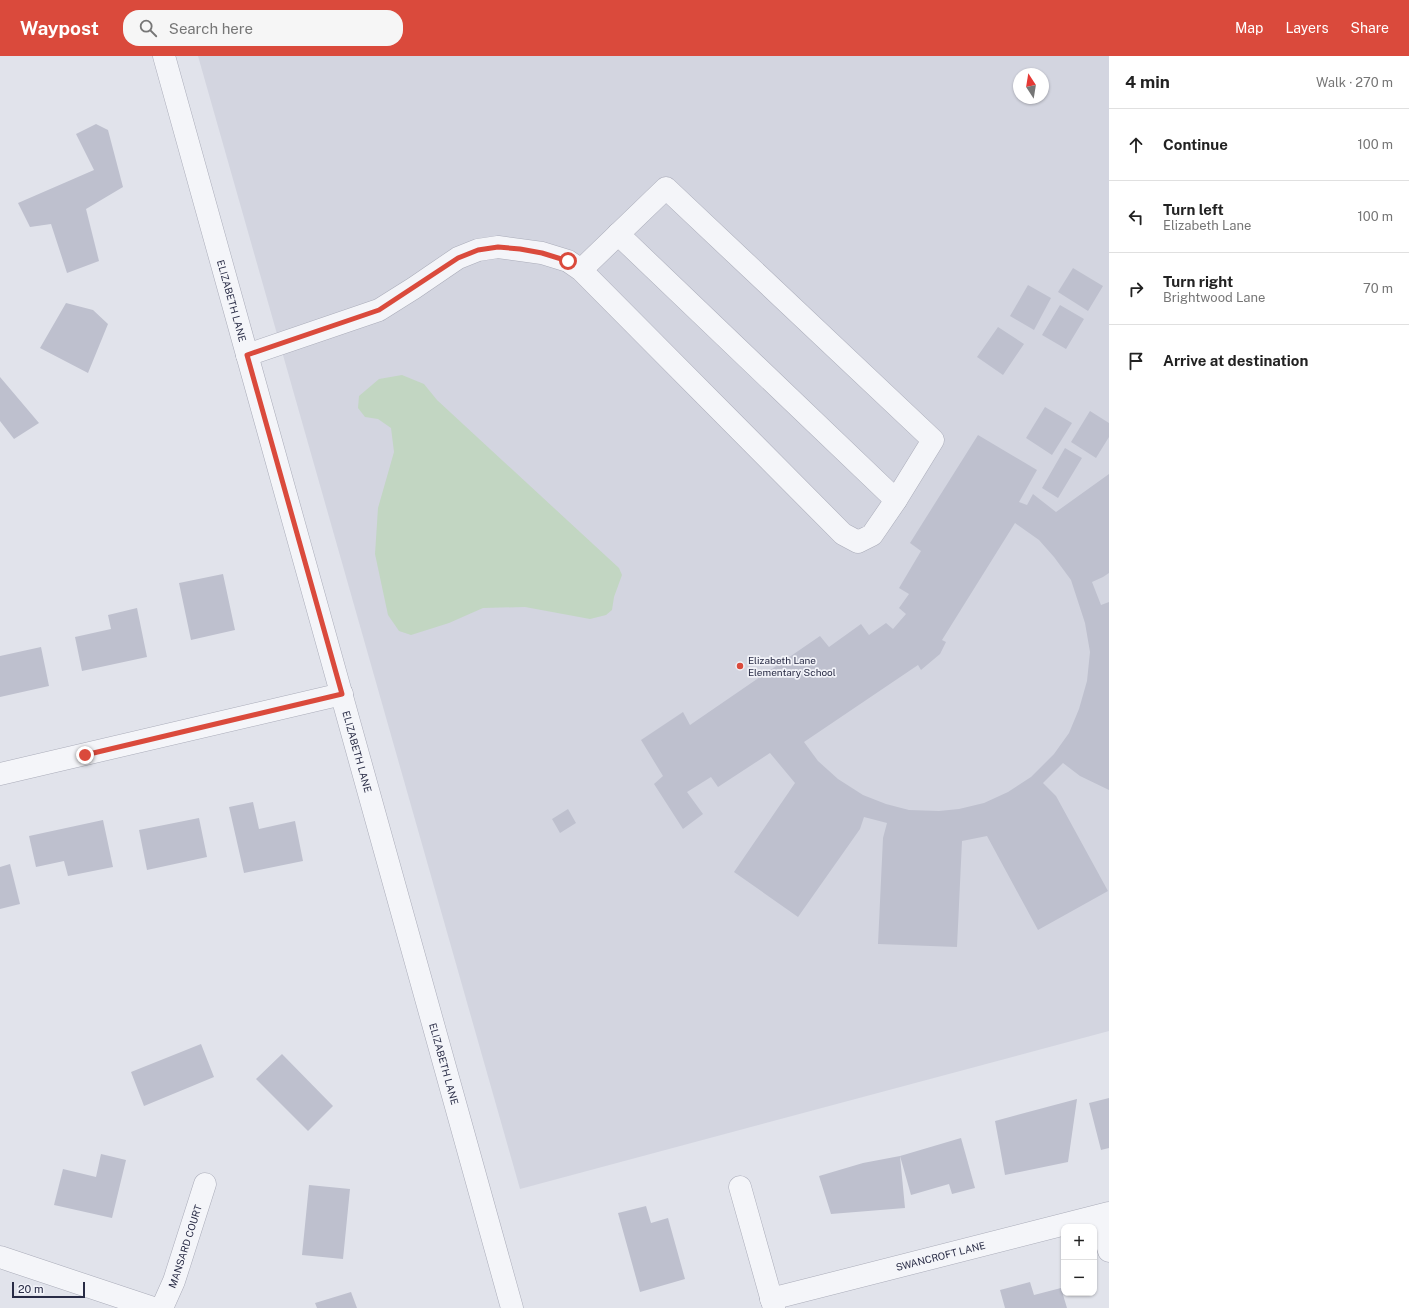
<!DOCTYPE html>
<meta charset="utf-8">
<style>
:root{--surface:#fff;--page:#f6f6f6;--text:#222;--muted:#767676;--line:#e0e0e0;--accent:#da4a3c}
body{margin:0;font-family:"Public Sans",sans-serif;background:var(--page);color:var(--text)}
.controls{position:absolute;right:12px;bottom:12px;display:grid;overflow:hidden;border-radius:8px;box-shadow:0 1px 3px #0004}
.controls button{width:36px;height:36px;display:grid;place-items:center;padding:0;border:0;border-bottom:1px solid var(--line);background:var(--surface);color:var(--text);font:20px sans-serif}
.compass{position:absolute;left:1013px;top:12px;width:36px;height:36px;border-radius:50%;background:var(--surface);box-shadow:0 1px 3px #0004;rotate:348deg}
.scale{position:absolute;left:12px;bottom:10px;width:73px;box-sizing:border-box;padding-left:4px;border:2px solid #282b45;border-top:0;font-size:11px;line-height:14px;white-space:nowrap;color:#282b45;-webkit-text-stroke:3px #f1f2f8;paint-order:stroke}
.stop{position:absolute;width:12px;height:12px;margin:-9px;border:3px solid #da4a3c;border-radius:50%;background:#fff}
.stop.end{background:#da4a3c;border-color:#fff;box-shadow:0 1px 4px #0008}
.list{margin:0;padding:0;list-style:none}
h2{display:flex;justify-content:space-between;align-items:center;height:52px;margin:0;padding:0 16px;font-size:17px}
h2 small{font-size:13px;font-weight:400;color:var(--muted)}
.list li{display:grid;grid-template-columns:26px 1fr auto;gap:12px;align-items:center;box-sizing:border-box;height:72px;padding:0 16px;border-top:1px solid var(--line)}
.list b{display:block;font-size:15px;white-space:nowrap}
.list p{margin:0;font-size:13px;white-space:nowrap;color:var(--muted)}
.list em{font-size:13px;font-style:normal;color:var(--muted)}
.icon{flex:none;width:22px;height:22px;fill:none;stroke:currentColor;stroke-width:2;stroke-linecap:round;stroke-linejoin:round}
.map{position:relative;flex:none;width:1109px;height:1252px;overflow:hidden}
header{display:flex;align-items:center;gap:24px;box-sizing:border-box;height:56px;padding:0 20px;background:var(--accent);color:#fff}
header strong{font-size:19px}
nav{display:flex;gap:22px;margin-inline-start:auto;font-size:14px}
.search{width:280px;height:36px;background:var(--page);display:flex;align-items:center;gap:10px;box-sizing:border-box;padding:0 14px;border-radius:16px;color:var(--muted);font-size:15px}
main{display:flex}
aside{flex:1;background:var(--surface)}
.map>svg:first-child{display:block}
.built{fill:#d3d5e0;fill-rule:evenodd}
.green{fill:#c2d6c2}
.building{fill:#bec0ce;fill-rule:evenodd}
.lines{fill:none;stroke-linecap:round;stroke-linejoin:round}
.minor-casing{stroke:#aaacb9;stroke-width:23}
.minor{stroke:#f4f5f9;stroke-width:22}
.route{stroke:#da4a3c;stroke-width:5}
.poi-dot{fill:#da4a3c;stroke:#f1f2f8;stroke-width:1.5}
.labels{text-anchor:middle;stroke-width:3.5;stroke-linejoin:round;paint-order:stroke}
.street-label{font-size:10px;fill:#282b45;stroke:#f1f2f8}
.poi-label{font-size:10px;fill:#282b45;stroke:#f1f2f8;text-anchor:start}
</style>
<header>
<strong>Waypost</strong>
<div class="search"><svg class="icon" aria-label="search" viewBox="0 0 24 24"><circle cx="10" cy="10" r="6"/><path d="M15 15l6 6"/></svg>Search here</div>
<nav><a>Map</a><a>Layers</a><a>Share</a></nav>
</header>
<main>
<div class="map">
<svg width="1109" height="1252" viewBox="0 0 1109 1252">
<rect width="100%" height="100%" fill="#e1e3eb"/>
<path class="built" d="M198 0H1109V975L520 1133ZM1019 18H1043V42H1019Z"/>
<path class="green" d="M402 319 424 328 437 344 619 512 622 519 614 541 612 554 606 559 590 563 525 551 483 552 449 567 411 579 399 575 388 559 375 498 378 452 394 396 391 372 378 363 365 361 358 352 359 340 379 323Z"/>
<path class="building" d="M96 68 108 74 123 131 86 153 99 205 67 217 51 168 30 171 18 147 94 114 76 78Z
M1073 212 1103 230 1088 255 1058 236Z
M1028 229 1051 242 1034 274 1010 260Z
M66 247 93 254 108 268 88 317 40 292Z
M1060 249 1084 263 1066 293 1042 279Z
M998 271 1024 288 1003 319 977 301Z
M0 321 39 367 14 383 0 365Z
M1045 351 1072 367 1052 399 1026 382Z
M1090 355 1109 367V381L1096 402 1071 386Z
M978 379 1037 414 1019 446 1027 449 1033 438 1056 456 1109 418V517L1103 521 1092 526 1101 549 1109 546V734L1080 720 1063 707 1043 727 1056 740 1108 835 1038 874 987 780 962 785 957 891 878 888 883 782 887 767 864 761 860 773 798 861 734 816 795 727 770 697 718 731 711 721 687 736 703 758 683 773 654 728 663 720 641 684 683 656 690 669 820 580 829 591 861 568 869 579 886 567 893 573 906 558 899 552 909 538 899 532 921 495 910 487ZM1015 467 1039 484 1054 501 1071 524 1085 567 1090 596 1087 625 1079 653 1069 677 1054 698 1031 721 1008 736 984 747 959 753 939 755 909 754 886 748 863 739 838 723 818 705 804 686 918 609 921 614 940 598 946 586 942 584Z
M1065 392 1082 402 1058 442 1042 432Z
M223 518 235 574 191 584 179 527Z
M137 552 147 601 82 615 75 581 111 573 108 559Z
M41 591 49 630 0 641V600Z
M253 746 259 773 295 765 303 805 244 817 229 751Z
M568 753 576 767 560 777 552 763Z
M199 762 207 801 147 814 139 774Z
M103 764 113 811 68 820 64 805 36 811 29 780Z
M10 808 20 848 0 853V811Z
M201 988 214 1021 144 1050 131 1016Z
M282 998 333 1050 308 1075 256 1023Z
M1109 1042V1092L1101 1094 1089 1047Z
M1077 1043 1068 1106 1005 1119 995 1065Z
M961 1082 975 1132 952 1138 949 1128 911 1139 900 1100 905 1152 831 1158 819 1120 863 1107 900 1100Z
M101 1098 126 1104 112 1162 54 1149 63 1113 96 1121Z
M309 1129 350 1133 343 1203 302 1199Z
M646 1150 651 1167 668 1162 685 1223 640 1236 618 1157Z
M1030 1226 1034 1239 1061 1232 1067 1252H1005L1000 1234Z
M351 1236 357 1252H317L315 1247Z"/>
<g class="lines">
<g class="minor-casing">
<g id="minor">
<path id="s1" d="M164 0 512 1252"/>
<path d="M618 178 896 444"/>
<path d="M247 299 379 254 414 232 458 202 478 194 498 191 542 197 568 205 581 214 843 478 858 486 872 479 896 444 933 384 666 132 581 214"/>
<path d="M0 718 342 638"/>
<path d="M740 1131 774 1252"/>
<path d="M1099 1160 1109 1195"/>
<path d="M0 1201 153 1252"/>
<path id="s2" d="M771 1243 1109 1157"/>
<path id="s3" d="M162 1252 174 1225 205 1128"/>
</g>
</g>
<use href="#minor" class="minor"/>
</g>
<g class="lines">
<path class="route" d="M85 699 342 638 247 299 379 254 458 202 478 194 498 191 520 193 542 197 568 205"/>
</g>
<circle class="poi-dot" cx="740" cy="610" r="4"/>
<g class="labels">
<g class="street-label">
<text dy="4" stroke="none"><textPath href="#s1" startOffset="254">ELIZABETH LANE</textPath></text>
<text dy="4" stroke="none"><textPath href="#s1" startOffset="722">ELIZABETH LANE</textPath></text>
<text dy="4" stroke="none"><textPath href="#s1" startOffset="1046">ELIZABETH LANE</textPath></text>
<text dy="4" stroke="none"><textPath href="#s3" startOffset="66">MANSARD COURT</textPath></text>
<text dy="4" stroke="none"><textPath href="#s2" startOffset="175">SWANCROFT LANE</textPath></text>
</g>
<g class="poi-label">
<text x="748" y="608">Elizabeth Lane<tspan x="748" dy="12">Elementary School</tspan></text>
</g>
</g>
</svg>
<div class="controls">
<button>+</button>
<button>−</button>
</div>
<svg class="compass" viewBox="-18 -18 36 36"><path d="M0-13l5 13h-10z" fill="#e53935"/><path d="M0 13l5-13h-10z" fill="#767676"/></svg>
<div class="scale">20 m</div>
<div class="stop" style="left:568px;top:205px"></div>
<div class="stop end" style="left:85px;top:699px"></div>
</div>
<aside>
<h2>4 min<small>Walk · 270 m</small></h2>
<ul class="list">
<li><svg class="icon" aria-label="ahead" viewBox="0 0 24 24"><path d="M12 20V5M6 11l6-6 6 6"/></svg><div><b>Continue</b></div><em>100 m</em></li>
<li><svg class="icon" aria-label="left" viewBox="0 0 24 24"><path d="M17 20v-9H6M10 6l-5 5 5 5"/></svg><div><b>Turn left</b><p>Elizabeth Lane</p></div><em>100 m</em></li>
<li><svg class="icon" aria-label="right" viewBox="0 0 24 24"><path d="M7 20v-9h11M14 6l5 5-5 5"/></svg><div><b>Turn right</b><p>Brightwood Lane</p></div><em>70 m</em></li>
<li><svg class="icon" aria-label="arrive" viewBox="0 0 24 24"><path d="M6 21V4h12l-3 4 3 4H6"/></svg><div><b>Arrive at destination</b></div></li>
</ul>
</aside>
</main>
